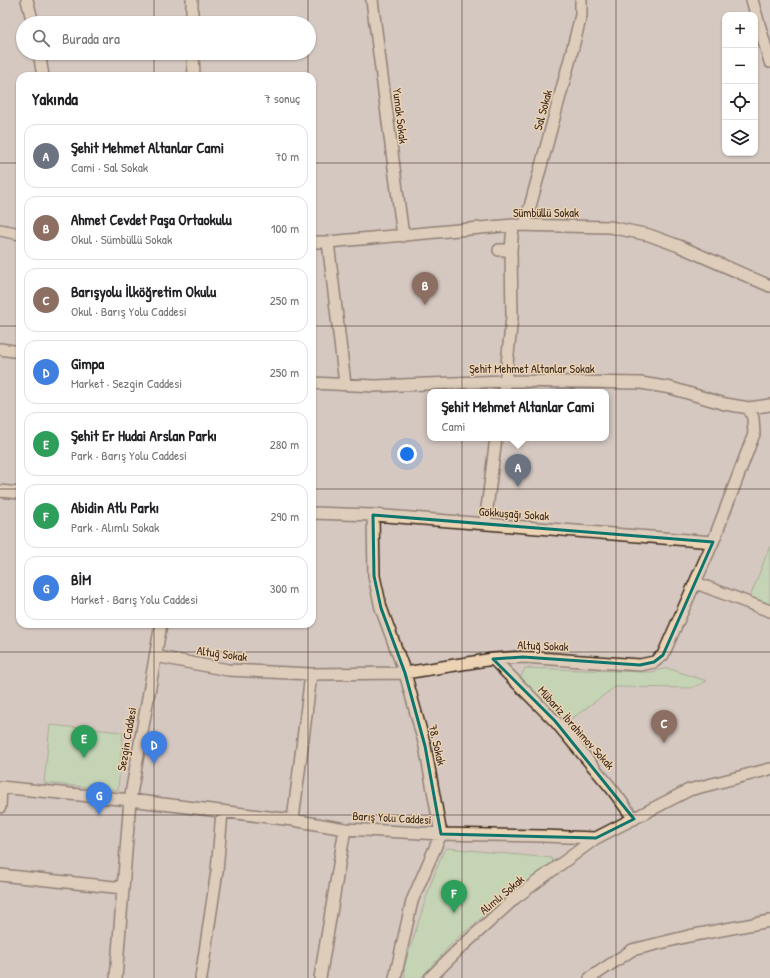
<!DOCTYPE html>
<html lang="tr">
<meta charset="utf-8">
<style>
:root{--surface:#fff;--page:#f2f2f2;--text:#202124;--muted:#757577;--line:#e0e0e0;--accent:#0f766e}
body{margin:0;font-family:"Patrick Hand",sans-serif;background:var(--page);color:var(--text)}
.controls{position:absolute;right:12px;top:12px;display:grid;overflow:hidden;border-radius:8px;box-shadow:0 1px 3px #0004}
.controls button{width:36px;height:36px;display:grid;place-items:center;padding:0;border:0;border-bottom:1px solid var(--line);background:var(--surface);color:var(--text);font:20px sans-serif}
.you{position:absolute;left:407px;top:454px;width:14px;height:14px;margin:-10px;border:3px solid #fff;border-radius:50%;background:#1a73e8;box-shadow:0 0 0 6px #1a73e833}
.badge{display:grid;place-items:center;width:26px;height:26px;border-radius:50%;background:var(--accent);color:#fff;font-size:13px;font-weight:700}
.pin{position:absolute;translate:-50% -33px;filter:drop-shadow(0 1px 2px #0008)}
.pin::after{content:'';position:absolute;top:21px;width:14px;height:12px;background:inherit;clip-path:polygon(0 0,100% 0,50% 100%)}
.popup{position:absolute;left:427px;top:389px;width:182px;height:52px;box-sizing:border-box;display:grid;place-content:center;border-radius:8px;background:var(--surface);filter:drop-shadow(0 1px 3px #0005);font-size:13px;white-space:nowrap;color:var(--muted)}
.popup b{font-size:15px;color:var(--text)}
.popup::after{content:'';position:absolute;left:50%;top:100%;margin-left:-8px;border:8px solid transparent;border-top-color:var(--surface)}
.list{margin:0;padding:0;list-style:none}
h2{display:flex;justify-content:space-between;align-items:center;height:52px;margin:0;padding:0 16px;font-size:17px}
h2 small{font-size:13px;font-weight:400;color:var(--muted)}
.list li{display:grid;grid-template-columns:26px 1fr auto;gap:12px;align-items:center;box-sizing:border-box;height:64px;margin:0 8px 8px;padding:0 8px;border:1px solid var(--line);border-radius:12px}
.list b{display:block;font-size:15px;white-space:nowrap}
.list p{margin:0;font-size:13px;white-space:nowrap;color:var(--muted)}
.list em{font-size:13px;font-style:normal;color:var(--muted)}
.icon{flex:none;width:22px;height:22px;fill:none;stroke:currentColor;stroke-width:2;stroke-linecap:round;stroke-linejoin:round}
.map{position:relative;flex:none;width:770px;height:978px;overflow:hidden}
.search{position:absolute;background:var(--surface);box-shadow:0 1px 3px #0004;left:16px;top:16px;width:300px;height:44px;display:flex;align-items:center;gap:10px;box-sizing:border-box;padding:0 14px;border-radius:22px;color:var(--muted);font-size:15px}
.panel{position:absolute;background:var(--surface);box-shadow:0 1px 3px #0004;left:16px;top:72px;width:300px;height:556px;border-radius:12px}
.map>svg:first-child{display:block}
.green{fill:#afe3a5;stroke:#758662}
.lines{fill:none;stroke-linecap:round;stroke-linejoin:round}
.minor-casing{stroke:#3b2a1e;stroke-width:14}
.minor{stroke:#ecd3b4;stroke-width:11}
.marked{fill:none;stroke:#0f766e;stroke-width:3;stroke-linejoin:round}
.grid{fill:none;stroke:#3b2a1e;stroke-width:1;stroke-opacity:0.55}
.labels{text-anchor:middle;stroke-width:3;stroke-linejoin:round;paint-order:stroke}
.street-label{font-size:12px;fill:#3b2a1e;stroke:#ecd3b4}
</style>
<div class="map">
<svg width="770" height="978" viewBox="0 0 770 978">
<rect width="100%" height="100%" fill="#d6c8c1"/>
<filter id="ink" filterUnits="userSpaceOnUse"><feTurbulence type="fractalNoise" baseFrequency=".025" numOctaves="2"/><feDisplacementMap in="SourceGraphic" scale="8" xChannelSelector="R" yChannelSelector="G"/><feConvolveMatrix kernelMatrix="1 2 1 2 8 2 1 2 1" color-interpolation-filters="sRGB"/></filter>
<g filter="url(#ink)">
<path class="green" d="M770 546V605L750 597Z
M525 668 644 672H652L667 668 707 681 691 688 615 687 567 722 520 679Z
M50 725 123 732 118 790 44 783Z
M447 848 551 858 554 863 510 894 455 940 421 978H405L404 967 431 883 444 850Z"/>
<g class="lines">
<g class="minor-casing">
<path id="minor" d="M27 0 33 23
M192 0V23
M372 0 403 236
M752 0 770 62
M39 53 43 76
M193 53 194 76
M525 225 570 59 581 15V0
M0 230 20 234
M312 242H328L513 225 610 227 649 235 679 246 770 286
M328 242 345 384
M499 250H511
M0 349 20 352
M312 383 375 386 506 381 641 383 671 388 725 404 749 408 770 405
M504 392 512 317 511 250 513 225
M0 491 20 493
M312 513 373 515 713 542
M373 515 374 576 381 608 405 673 425 746 441 834 412 901 395 978
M485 524 496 438
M696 583 770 611
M155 656 228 670 311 674 405 673 493 659 523 657 640 665 654 662 663 655 713 542 754 434 753 418 749 408
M493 659 555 721 612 789 634 819
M0 787 130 800 293 820 345 829 441 834 542 836 596 838 689 790 770 769
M0 807 1 787
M293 820 311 674
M0 875 123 888
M116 978 130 800 161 624
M201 978 217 871 222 812
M320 978 345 829
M430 978 456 952 515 898 596 838
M590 978 632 950 689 936 770 921"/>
</g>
<use href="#minor" class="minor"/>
</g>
</g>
<path d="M0 0H770V978H0ZM373 515 713 542 663 655 654 662 640 665 523 657 493 659 555 721 634 819 596 838 441 834 425 746 405 673 381 608 374 576Z" fill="#d6c8c1" fill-opacity=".55" fill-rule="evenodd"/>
<path class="marked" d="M373 515 713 542 663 655 654 662 640 665 523 657 493 659 555 721 634 819 596 838 441 834 425 746 405 673 381 608 374 576Z"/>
<path class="grid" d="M154 0V23M308 0V23M462 0V978M616 0V978M154 53V76M308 53V76M0 163H20M312 163H770M0 326H20M312 326H770M0 489H20M312 489H770M154 624V978M308 624V978M0 652H770M0 815H770"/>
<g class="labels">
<g class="street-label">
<text transform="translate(543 110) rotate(-75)" y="4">Sal Sokak</text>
<text transform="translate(400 116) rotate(83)" y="4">Yumak Sokak</text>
<text x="546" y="217">Sümbüllü Sokak</text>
<text x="532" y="373">Şehit Mehmet Altanlar Sokak</text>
<text transform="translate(514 514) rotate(4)" y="4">Gökkuşağı Sokak</text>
<text transform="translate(543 646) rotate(2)" y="4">Altuğ Sokak</text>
<text transform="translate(222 654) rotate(8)" y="4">Altuğ Sokak</text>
<text transform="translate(576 728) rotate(48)" y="4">Mübariz İbrahimov Sokak</text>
<text transform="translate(127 739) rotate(-80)" y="4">Sezgin Caddesi</text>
<text transform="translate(437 745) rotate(77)" y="4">78. Sokak</text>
<text transform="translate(392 818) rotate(3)" y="4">Barış Yolu Caddesi</text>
<text transform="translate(502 895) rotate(-40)" y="4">Alımlı Sokak</text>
</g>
</g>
</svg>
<div class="controls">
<button>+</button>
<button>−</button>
<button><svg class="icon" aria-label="locate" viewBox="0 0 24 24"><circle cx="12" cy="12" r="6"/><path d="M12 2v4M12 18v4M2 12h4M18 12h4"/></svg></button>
<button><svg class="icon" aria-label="layers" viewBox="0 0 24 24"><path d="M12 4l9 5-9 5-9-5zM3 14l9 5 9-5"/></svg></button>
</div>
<div class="you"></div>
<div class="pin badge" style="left:518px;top:487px;background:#6b7280">A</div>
<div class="popup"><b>Şehit Mehmet Altanlar Cami</b>Cami</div>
<div class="pin badge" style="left:425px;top:305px;background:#8d6e63">B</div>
<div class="pin badge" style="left:664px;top:743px;background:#8d6e63">C</div>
<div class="pin badge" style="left:154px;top:764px;background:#3f7fe0">D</div>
<div class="pin badge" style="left:84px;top:758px;background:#2e9e5b">E</div>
<div class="pin badge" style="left:454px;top:913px;background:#2e9e5b">F</div>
<div class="pin badge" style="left:99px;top:815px;background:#3f7fe0">G</div>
<div class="search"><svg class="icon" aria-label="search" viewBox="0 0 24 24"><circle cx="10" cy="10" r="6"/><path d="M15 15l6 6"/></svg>Burada ara</div>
<section class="panel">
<h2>Yakında<small>7 sonuç</small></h2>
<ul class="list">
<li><span class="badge" style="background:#6b7280">A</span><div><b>Şehit Mehmet Altanlar Cami</b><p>Cami · Sal Sokak</p></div><em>70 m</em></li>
<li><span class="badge" style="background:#8d6e63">B</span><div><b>Ahmet Cevdet Paşa Ortaokulu</b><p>Okul · Sümbüllü Sokak</p></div><em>100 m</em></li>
<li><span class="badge" style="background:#8d6e63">C</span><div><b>Barışyolu İlköğretim Okulu</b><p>Okul · Barış Yolu Caddesi</p></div><em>250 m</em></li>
<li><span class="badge" style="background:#3f7fe0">D</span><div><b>Gimpa</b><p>Market · Sezgin Caddesi</p></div><em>250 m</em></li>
<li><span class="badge" style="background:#2e9e5b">E</span><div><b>Şehit Er Hudai Arslan Parkı</b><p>Park · Barış Yolu Caddesi</p></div><em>280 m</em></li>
<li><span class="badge" style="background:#2e9e5b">F</span><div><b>Abidin Atlı Parkı</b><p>Park · Alımlı Sokak</p></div><em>290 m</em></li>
<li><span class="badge" style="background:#3f7fe0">G</span><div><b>BİM</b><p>Market · Barış Yolu Caddesi</p></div><em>300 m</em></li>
</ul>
</section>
</div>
